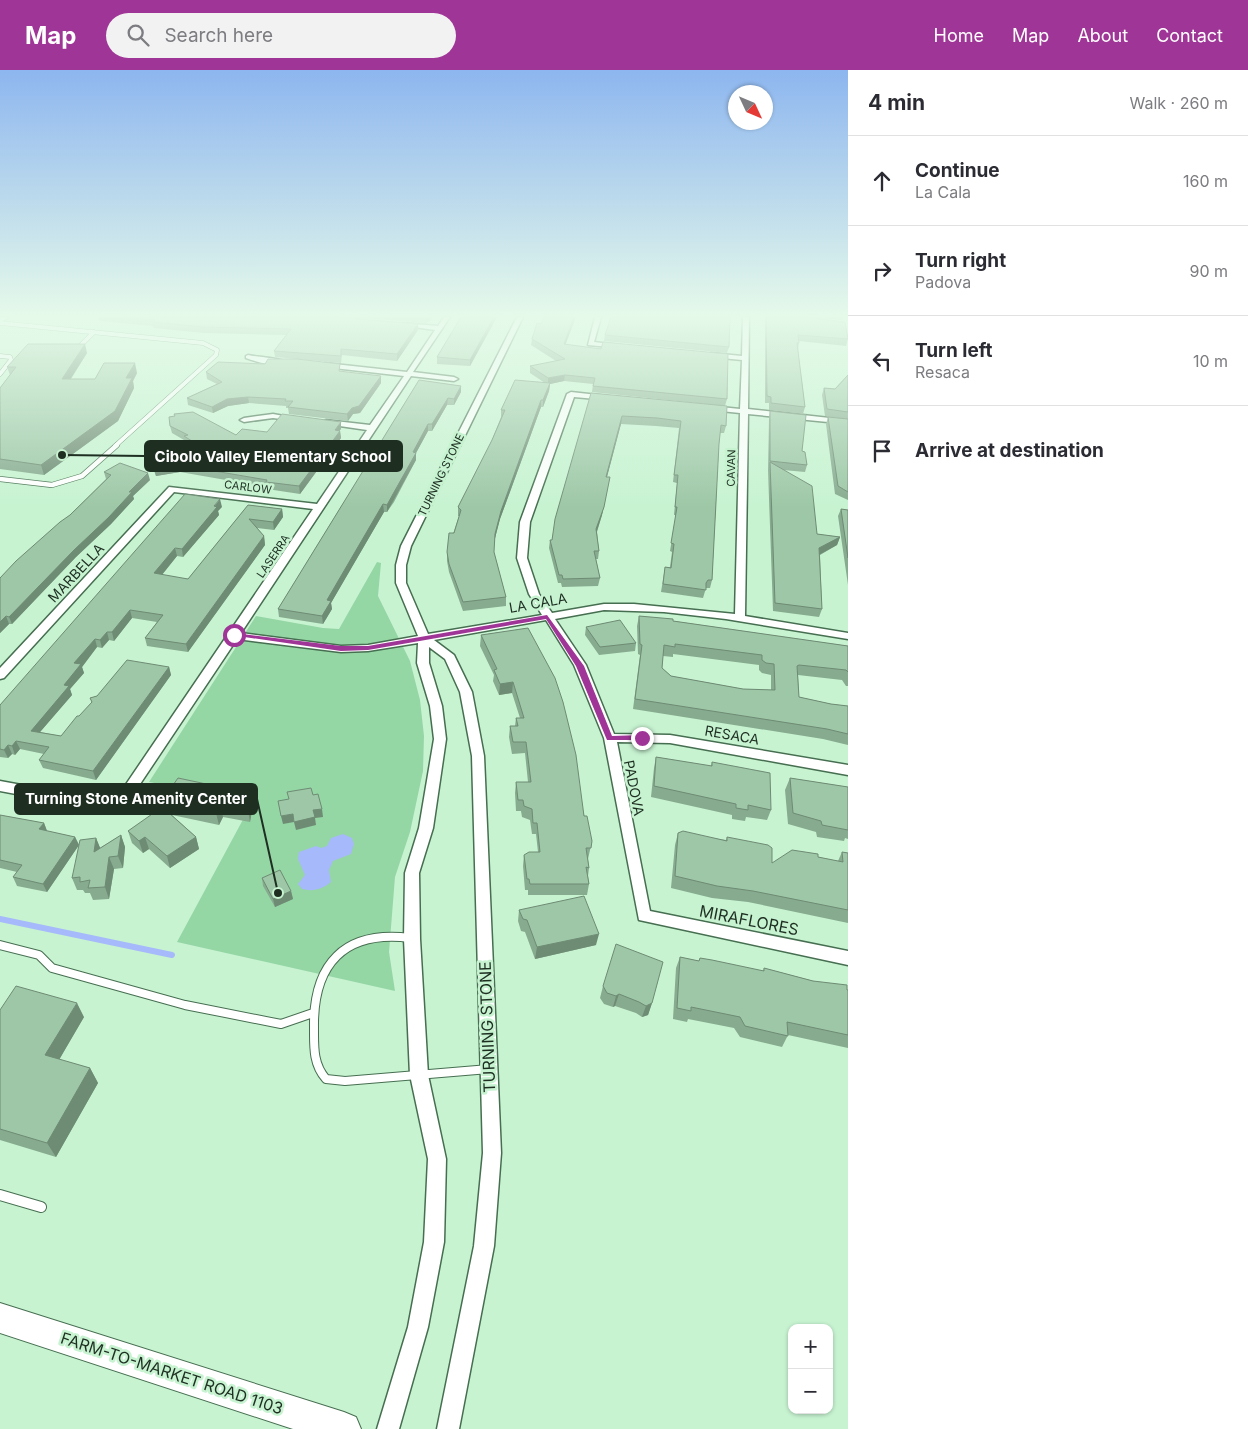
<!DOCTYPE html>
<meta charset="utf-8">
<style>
:root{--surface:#fff;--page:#f2f2f3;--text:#2b2b33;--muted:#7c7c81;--line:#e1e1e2;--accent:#9f3596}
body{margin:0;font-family:Inter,sans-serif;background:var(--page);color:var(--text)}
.controls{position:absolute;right:15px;bottom:15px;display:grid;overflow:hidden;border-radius:10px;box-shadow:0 1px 4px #0004}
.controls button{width:45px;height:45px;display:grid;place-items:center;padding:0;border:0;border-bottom:1px solid var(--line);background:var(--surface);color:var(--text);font:25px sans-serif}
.compass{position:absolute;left:728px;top:15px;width:45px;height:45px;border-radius:50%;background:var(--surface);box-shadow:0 1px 4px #0004;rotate:134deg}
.stop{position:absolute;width:15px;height:15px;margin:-11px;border:4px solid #9f3596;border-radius:50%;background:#fff}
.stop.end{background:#9f3596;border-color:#fff;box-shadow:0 1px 5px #0008}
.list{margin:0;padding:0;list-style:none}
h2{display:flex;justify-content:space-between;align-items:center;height:65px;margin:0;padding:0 20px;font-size:21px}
h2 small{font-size:16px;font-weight:400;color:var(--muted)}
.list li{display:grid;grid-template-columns:32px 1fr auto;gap:15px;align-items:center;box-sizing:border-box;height:90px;padding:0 20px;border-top:1px solid var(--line)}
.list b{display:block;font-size:19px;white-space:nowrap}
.list p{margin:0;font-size:16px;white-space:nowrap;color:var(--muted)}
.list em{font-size:16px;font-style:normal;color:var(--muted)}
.icon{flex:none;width:28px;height:28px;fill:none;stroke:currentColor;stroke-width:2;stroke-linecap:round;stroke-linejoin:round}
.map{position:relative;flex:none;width:848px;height:1359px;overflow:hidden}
header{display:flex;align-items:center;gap:30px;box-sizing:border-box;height:70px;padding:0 25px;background:var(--accent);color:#fff}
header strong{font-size:24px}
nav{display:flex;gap:28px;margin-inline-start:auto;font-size:18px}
.search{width:350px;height:45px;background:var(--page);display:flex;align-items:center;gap:12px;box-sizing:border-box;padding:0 18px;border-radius:28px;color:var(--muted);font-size:19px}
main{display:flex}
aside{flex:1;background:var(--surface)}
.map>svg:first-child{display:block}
.green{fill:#95d6a5}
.water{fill:#a6b9fa}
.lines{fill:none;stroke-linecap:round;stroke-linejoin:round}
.stream{stroke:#a6b9fa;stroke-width:6}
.lane-far3-casing{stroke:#466e50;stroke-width:5}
.lane-far2-casing{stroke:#466e50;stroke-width:6}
.lane-far1-casing{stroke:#466e50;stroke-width:10}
.lane-casing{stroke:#466e50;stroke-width:12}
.street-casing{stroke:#466e50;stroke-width:3}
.secondary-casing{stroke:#466e50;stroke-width:2}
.lane-far3{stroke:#fff;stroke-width:4}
.lane-far2{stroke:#fff;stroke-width:4.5}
.lane-far1{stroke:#fff;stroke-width:8}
.lane{stroke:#fff;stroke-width:10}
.street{fill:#fff;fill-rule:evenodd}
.secondary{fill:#fff;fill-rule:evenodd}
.wall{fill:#87ab8f;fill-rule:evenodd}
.shaded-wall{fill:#6e8b74}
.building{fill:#9dc7a6;stroke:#6e8b74;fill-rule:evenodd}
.route{fill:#9f3596}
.labels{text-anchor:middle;stroke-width:5;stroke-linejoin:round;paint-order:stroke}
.far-street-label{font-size:11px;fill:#1e2f22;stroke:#c7f3d1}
.street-label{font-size:14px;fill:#1e2f22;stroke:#c7f3d1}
.near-street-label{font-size:16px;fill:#1e2f22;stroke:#c7f3d1}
.leader{fill:none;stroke:#1e2f22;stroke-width:2}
.callout-dot{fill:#1e2f22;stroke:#c7f3d1;stroke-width:2}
.callout{fill:#1e2f22;stroke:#1e2f22;stroke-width:2}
.callout-label{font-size:15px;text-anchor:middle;font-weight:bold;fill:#fff}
</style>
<header>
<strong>Map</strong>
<div class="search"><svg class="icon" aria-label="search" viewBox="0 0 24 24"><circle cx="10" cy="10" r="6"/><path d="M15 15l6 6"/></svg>Search here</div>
<nav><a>Home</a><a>Map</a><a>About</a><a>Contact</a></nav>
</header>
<main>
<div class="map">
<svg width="848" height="1359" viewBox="0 0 848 1359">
<rect width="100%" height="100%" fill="#c7f3d1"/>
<path class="green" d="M377 492 381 493 378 526 410 591 420 630 424 666 423 701 410 762 395 807 389 882 395 921 177 872 253 731 149 712 256 546 323 558 339 559Z"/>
<path class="water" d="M343 764 352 768 354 774 351 784 333 791 329 800 331 812C323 819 313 822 302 819L298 814 305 805 298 789 299 782 316 776 321 778 327 776 331 768Z"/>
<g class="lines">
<path class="stream" d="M0 849 172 885"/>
<g class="lane-far3-casing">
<path id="lane-far3" d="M0 253 203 273 217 280 216 285 115 376
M81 275 94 262
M0 286 10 287 11 290 0 304"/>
</g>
<g class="lane-far2-casing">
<path id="lane-far2" d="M0 409 52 415 82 406 117 375"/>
</g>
<g class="lane-far1-casing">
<path id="lane-far1" d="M410 868C344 860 313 894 314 958 314 977 313 994 326 1009L345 1011 489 999
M0 875 39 885 52 898 185 935 281 954 313 943"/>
</g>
<g class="lane-casing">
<path id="lane" d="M0 1125 41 1137"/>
</g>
<g class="street-casing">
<path id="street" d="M444 247H450L413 302 454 307 458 309 454 311 411 306 241 563 341 576 368 575 418 566 396 513V495L401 476 517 247H523L411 476 406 495V513L428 564 542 545 529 524 517 488 520 452 567 324 571 322 607 326 611 328 607 330 574 327 530 452 527 488 539 524 552 543 604 534H634L735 544 740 343 711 340 707 338 711 336 740 339 742 290 711 287 708 285 711 283 742 286 743 247H749L748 339 848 350V354L748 344 745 546 848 563V569L726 549 664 542 604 540 555 549 586 595 614 664 670 665 848 695V705L670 673 617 672 650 841 848 881V895L639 850 604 668 574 595 546 550 434 570 454 585 472 622 484 686 501 1083 494 1176 459 1359H437L474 1176 483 1083 472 686 460 622 445 589 429 577V593L442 636 446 669 433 758 419 803 420 869 428 1005 446 1089 444 1172 428 1257 399 1359H377L408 1257 424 1172 428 1089 410 1005 404 869 405 803 419 758 434 669 430 636 417 593 418 573 368 581 341 582 237 569 122 741 117 743 0 721V711L114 732 313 439 174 422 4 608 0 609V598L169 417 317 434 367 360 326 354 322 352 326 350 370 355 404 306 325 297 321 295 325 293 407 302 435 260 400 255 403 253 438 256Z
M595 247H601L594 272 619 275 621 276V278L588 275Z
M248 285C258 287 279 288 286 292 275 298 257 292 246 288V286Z
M273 344 300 349 296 351 273 348 244 352 240 350 244 348Z"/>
</g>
<g class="secondary-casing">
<path id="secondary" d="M0 247H9L0 253Z
M0 1233 344 1342 356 1347 361 1359H293L0 1263Z"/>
</g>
<use href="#lane-far3" class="lane-far3"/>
<use href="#lane-far2" class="lane-far2"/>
<use href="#lane-far1" class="lane-far1"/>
<use href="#lane" class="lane"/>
<use href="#street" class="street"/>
<use href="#secondary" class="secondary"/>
</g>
<path class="wall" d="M98 247H335L418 254V260L397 291 342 285 341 293 275 287 274 281 286 265 204 263 154 258 153 256 99 251Z
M348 247H432L430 251 425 253Z
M497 247 470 296 437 294V287Z
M765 247H804L848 268 846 276 799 271 798 280 805 337 803 344 769 340V333H765Z
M811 247H843L842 250Z
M605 265 729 277 727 283 604 271Z
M532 269 565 274 727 329 725 336 592 322 593 314 564 311 550 314 549 321 543 337H541L500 449 494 472V482L506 527V536L463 541 449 502 447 491V482L459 446H458V437L492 370 501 347V340L545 313 530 303V296L556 291 531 275Z
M87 283 71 309H95L137 303 133 311 134 318 118 351 44 405 0 399V318L10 305 7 297Z
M340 301 381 313 360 343 353 344 348 351 289 344 288 338H286V336L249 333 228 336 213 343 188 335 187 328 217 314 207 309 206 302Z
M848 305V430L835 424 826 354 828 347 835 348 825 346 822 325 824 318 835 319Z
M419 310 461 316V322L454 335H447L432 361H428L416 383V390L394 432 387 442H384L331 533 332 539 323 554 279 547 278 539Z
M591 323 726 356 724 363H720L719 374 712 510 710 518H706L703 528 661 522 665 497H670L672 482 670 481 676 445H674L677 413 673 412 679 358 656 356 621 354 607 407H610L602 445 597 462 599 481 598 489H596L600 508 598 516 562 517 561 513H558L549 478 550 470H552Z
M770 341 802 381 807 395 805 402 783 400 817 464 840 467 837 475 820 485 822 539 819 547 773 541 768 400 769 348Z
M170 356 236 365 267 362 341 359 339 361H340L341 368 300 424 267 419 266 417 180 402 156 406 150 390 148 383 186 374 185 373 184 370 172 363Z
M104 402 150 410 133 426 134 429 111 454 76 487 12 554H9L0 563V508L70 445 106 409Z
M248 435 282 439 283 447 274 460 257 458 264 466 265 475 188 582 147 576 145 568 157 552 132 548 114 571 109 570 102 578 97 577 82 597 84 603 70 619 72 625 40 662 61 666 92 633 90 628 97 626 169 597 171 605 96 710 43 698 39 690 44 684 20 679 15 685 12 684 8 688 0 687V635L222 437 218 441 219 445 183 487 177 486 162 505 188 509Z
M841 439 848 440V515L838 446Z
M639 546 848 576V616H846L842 610 798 605 799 627 831 634 848 636V675L823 669 633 639 640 585 638 584 637 556ZM673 584 759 595V600L762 603 771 605V620L743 619 671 606 662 598 663 586 673 587Z
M586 557 636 573 635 581 599 585 585 565Z
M528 558 592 771 588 789 589 798 588 806 589 814 587 825H528V820H525L523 796 524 785 538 782 536 764H532L530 750 522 747 521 741H516L515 723 516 712H528L525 683 512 684 509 667 510 656H515L516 648H520L512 623 499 625 493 611 494 605 480 576 481 565Z
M656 687 711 696 712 692 771 740 767 750 746 747 745 751 732 749V745L651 727 654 698Z
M790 708 848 717V769L845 768 844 771 817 767 816 762 788 754 785 720Z
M231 726 252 741 250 752 223 747 219 755 172 745 196 767 199 779 170 798 149 779 143 783 132 773 128 761 163 738 161 732Z
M0 745 44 753 47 761 75 767 79 775 47 822 17 816 13 807 17 802 0 798Z
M678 763 726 770 727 767 772 793 818 787 838 791 842 782 848 783V853L748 832 712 828 671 818 675 775Z
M121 765 125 777 123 798 114 799 109 829 93 830 90 823H85L83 820H77L72 808 96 768 100 778Z
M262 808 291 821 293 829 275 837 263 816Z
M519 840 596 875 535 889 525 862 521 861 518 851Z
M680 887 699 891 700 888 763 901 764 898 848 920V978L788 965 782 977 740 967 734 958 688 949 687 952 673 949 676 898Z
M603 916 652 933 648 945 642 947 636 943 615 936 613 937 604 934 600 928Z
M0 940 84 947 59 990 90 998 98 1013 56 1087 0 1070Z"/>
<path class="shaded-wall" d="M425 247H432L430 251 425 253Z
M494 247H497L470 296V290Z
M574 247H576L563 281 564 274Z
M418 254V260L397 291V284Z
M85 274 87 283 64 319 62 309Z
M135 293 137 303 133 311 134 318 118 351 44 405 41 395 126 308Z
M565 305 564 311 550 314 549 321 543 337V330L548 315V308Z
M381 306V313L360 343 353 344 348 351 347 344Z
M461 316V322L454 335V329Z
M248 327 249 333 228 336 213 343 212 337 227 329Z
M448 328 447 335 432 361V354Z
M541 330V337L500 449 494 472 495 464 501 441Z
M622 346 621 354 605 414 606 407Z
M341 352V359L335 366V360Z
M428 354V361L416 383V390L387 442V435L413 382Z
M340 361 341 368 300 424 299 416Z
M179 395 180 402 156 406 154 399Z
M148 403 150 410 133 426 134 429 111 454 76 487 12 554 9 547 129 422Z
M610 407 602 445 595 467 596 459Z
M220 429 222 437 218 441 219 445 183 487 182 479Z
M383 434 384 442 331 533 332 539 323 554 322 546 327 530Z
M282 439 283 447 274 460 273 452Z
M264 466 265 475 188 582 186 574Z
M840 467 837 475 817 486 819 478Z
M175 478 177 486 156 512 154 503Z
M130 540 132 548 114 571 112 562Z
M6 546 9 554 0 563V552Z
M107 562 109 570 102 578 100 570Z
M95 569 97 577 82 597 84 603 70 619 72 625 34 669 31 661 64 615 74 593Z
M169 597 171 605 96 710 93 701Z
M513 612 512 623 499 625 500 614Z
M16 671 20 679 15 685 12 676Z
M8 675 12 684 8 688 4 680Z
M230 719 233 731 227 725Z
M250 729 252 741 250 752 248 740Z
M220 735 223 747 219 755 216 743Z
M322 739 323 747 315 748 316 755 296 760 294 752 313 740Z
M293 744 294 752 283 754 281 746Z
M44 753 47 761 39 759Z
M121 765 125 777 123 798 118 786Z
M75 767 79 775 47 822 43 814Z
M145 767 149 779 143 783 139 771Z
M196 767 199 779 170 798 167 786Z
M96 768 101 780 94 782Z
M109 787 114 799 109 829 105 817Z
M291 821 293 829 275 837 273 829Z
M599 864 596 875 535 889 537 877Z
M619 924 615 936 613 937 616 926Z
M77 933 84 947 53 1000 45 985Z
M652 933 648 945 642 947 646 936Z
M90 998 98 1013 56 1087 47 1073Z"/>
<path class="building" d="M121 247H335L418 254 397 284 341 279V286L274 281 291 259 203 257 153 252 155 250Z
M461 247H494L470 290 437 287Z
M544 247H574L564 274 601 279 603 272 728 284 727 329 593 316 595 308 565 305 548 308 530 296 565 289 532 269 537 253 541 254Z
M611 247H730L729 277 605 265Z
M766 247H804L845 252 848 269 798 265 799 273H797L805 337 771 333V327L767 326Z
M28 274H85L62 309H95L104 293H135L126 308H132L115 341 41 395 0 389V318L16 297H7Z
M268 289H297L340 294 339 301 381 306 359 336 352 338 347 344 288 337 293 331H285L286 329 248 327 227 329 212 337 187 328 222 312 206 302 218 292 265 294Z
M848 305V342L827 339 824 318 835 319Z
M419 310 461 316 454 329 448 328 432 354H428L413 382 416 383 393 424 387 435 383 434 327 530 331 531 322 546 278 539Z
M515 310 550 313 543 330H541L501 441 495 464 494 482 506 527 463 532 449 494 447 482 449 463H454L461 440 458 437 492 370 505 340H501Z
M591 323 727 336 726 356 721 355 719 374 712 510H708L706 513V520L663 514 665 497 671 498 674 474 671 473 677 437H675L678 405H674L681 351 657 348 622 346 606 407H610L604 437 596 459 599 481H594L600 508 563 509 562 505H559L550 470H552L555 449Z
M770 341 806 345 802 381 805 382 807 395 770 391Z
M193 342 236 365 242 359 267 362 282 344 341 352 335 360 340 361 299 416 266 412 267 410 179 395 154 399 148 383 149 381 195 373 184 366 188 365 170 356 169 347 175 346 174 344Z
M828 347 848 349V422L838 416Z
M770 392 812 416 817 464 840 467 819 478 822 539 775 533Z
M120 393 148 403 129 422H132L109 447 74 480 9 547 6 546 0 552V508L16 491 60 452 70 445 111 405 104 402Z
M185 424 220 429 214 436 217 437 182 479 175 478 154 503 188 509 248 435 282 439 273 452 249 449 264 466 186 574 145 568 163 545 130 540 112 562H107L100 570 95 569 74 593 81 594 64 615 69 616 31 661 61 666 77 646H79L92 632 90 628 97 626 127 590 169 597 93 701 39 690 49 677 16 671 12 676 8 675 4 680 0 679V635Z
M841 439 848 440V488Z
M639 546 673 549V551L848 576V602L846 600 799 595 797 596 799 627 831 634 848 636V664L827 659 635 629 642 575 640 574ZM675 574 762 585V590L766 593 774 594 775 620 743 619 671 606 662 598 664 575 675 577Z
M620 550 636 573 600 577 586 557Z
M528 558 555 608 563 632 576 685 584 746H587L592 771 591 778H586L589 798 586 797 589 814H530L529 809H527L524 785 529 782H540L537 753H533L532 739 524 736 523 730H518L516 712H531L526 672H513L510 656H518L516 648H524L513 612 500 614 494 600 497 599 481 565Z
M656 687 712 696V692L770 703 771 740 748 735V740L736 738V734L654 716Z
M178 708 230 719 227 725 250 729 248 740 220 735 216 743 161 732Z
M790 708 848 717V760L822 755 821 751 793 743Z
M311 718 313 725 318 724 322 739 313 740 315 747 294 752 293 744 281 746 278 731 289 729 287 722Z
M160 735 196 767 167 786 145 767 139 771 128 761 155 742Z
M0 745 44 753 39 759 75 767 43 814 13 807 22 795 0 790Z
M683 761 727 771V767L768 775 772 778V793L792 780 818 784V787L843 792 842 782 848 783V840L753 821 717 816 675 806 678 763Z
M121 765 118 786 109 787 105 817 88 818 90 810 80 812V807L72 808 80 770 96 768 94 782Z
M280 800 291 821 273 829 262 808Z
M584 826 599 864 537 877 527 850 523 849 519 840Z
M616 874 663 892 652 933 646 936 639 932 619 924 616 926 607 923 603 916Z
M680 887 699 891 700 888 712 890 764 901V898L813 911 847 915V920H848V965L787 952 788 966 745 956 740 947 691 937V941L677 938Z
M16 916 77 933 45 985 90 998 47 1073 0 1059V940Z"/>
<linearGradient id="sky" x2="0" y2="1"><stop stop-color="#8db6ef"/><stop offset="0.56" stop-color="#e6faea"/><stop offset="1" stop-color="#e6faea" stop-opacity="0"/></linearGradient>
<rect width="848" height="438" fill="url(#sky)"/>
<path class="route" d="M547 545 584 596 612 666 642 665 646 668 645 670H607L576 596 546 549 368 580 341 581 231 565 234 563 341 576H368Z"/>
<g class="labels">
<g class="far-street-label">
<text transform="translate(731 398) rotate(-89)" y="4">CAVAN</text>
<text transform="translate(441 405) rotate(-64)" y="4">TURNING STONE</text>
<text transform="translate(248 417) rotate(7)" y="4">CARLOW</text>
<text transform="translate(273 486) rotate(-56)" y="4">LASERRA</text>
</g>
<g class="street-label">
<text transform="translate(76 503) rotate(-47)" y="5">MARBELLA</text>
<text transform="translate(538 533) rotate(-10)" y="5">LA CALA</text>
<text transform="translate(732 665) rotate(10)" y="5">RESACA</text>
<text transform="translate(634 718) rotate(79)" y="5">PADOVA</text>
</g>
<g class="near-street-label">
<text transform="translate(749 850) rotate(11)" y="6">MIRAFLORES</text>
<text transform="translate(487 957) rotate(-92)" y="6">TURNING STONE</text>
<text transform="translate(172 1303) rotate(18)" y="6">FARM-TO-MARKET ROAD 1103</text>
</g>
</g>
<path class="leader" d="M62 385L145 386M278 823L257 729"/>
<g class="callout-dot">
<circle cx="62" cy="385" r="5"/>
<circle cx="278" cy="823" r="5"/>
</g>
<g class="callout">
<rect x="145" y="371" width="257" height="30" rx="5"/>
<rect x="15" y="714" width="242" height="30" rx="5"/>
</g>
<g class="callout-label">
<text x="273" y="392">Cibolo Valley Elementary School</text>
<text x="136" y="734">Turning Stone Amenity Center</text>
</g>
</svg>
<div class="controls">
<button>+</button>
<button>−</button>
</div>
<svg class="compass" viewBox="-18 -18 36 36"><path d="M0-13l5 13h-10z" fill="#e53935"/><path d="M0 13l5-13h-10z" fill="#7c7c81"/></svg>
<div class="stop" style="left:234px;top:565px"></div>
<div class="stop end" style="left:642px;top:668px"></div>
</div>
<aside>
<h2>4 min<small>Walk · 260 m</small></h2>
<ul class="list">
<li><svg class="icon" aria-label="ahead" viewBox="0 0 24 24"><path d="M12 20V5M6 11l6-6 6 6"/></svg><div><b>Continue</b><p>La Cala</p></div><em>160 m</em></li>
<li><svg class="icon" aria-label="right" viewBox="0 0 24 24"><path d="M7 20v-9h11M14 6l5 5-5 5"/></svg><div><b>Turn right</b><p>Padova</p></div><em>90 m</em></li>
<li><svg class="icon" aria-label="left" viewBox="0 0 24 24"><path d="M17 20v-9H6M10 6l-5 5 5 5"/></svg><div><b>Turn left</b><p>Resaca</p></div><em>10 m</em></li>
<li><svg class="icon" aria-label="arrive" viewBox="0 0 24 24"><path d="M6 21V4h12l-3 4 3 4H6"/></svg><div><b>Arrive at destination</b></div></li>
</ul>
</aside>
</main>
